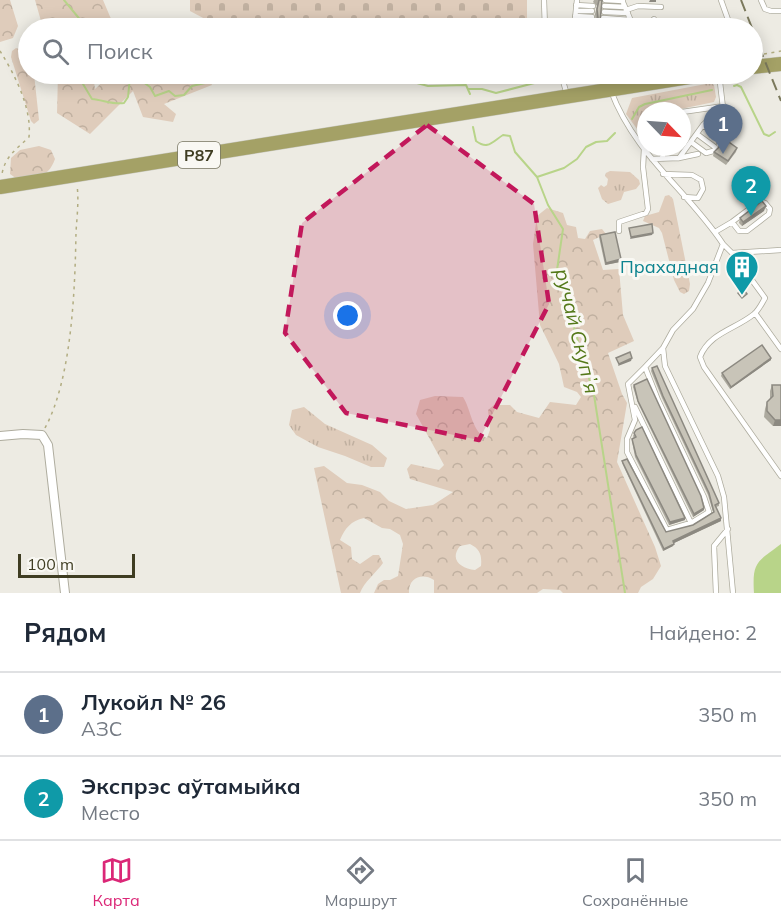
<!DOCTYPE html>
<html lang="ru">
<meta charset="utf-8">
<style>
:root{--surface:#fff;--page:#f6f6f7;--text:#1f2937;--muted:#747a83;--line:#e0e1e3;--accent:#db2777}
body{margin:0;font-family:Mulish,sans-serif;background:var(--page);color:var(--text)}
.compass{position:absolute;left:637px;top:102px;width:54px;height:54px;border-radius:50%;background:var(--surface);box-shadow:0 3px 15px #0003;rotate:115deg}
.scale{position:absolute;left:18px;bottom:15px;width:117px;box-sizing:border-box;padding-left:6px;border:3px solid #3f3d22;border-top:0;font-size:16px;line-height:21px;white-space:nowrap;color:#3f3d22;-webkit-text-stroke:4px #f9f8f3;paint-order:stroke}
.you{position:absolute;left:348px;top:316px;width:21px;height:21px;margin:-15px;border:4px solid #fff;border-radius:50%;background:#1a73e8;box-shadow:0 0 0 9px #1a73e833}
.badge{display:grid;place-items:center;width:39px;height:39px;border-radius:50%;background:var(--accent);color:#fff;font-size:20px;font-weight:700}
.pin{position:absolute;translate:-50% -50px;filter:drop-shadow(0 2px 3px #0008)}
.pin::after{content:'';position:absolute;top:32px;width:21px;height:18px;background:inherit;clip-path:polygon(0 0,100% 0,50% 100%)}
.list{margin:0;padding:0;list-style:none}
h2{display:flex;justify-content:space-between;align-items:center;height:78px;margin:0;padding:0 24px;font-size:26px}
h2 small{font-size:20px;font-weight:400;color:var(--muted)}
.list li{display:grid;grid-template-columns:39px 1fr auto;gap:18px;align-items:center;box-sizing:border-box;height:84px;padding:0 24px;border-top:2px solid var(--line)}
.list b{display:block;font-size:22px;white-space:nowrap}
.list p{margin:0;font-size:20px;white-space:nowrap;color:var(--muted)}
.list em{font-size:20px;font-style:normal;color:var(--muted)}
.icon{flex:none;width:33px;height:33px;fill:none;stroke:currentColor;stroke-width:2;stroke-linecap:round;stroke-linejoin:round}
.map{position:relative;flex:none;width:781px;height:593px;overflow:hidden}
.search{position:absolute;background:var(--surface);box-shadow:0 3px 15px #0003;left:18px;right:18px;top:18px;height:66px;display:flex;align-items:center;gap:15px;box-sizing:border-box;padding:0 21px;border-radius:33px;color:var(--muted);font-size:22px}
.sheet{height:246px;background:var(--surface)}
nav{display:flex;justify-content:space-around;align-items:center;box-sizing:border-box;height:84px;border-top:2px solid var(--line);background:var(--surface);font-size:16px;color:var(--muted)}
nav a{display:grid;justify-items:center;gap:3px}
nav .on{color:var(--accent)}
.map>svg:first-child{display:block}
.grass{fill:url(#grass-tufts)}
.forest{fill:url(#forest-crowns);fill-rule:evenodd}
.cemetery{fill:url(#cemetery-stones)}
.water{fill:#b8d489}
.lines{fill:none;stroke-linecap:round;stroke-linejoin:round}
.stream{stroke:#b8d489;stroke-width:2}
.lane-casing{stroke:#aeac9e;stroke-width:6}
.street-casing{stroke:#aeac9e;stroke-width:10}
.primary-casing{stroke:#c9c9c1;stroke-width:15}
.path{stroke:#b2ad82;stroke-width:1.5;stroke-dasharray:3 4.5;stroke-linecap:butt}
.lane{stroke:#fff;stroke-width:4.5}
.street{stroke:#fff;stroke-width:8}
.primary{stroke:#a4a166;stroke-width:14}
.rail{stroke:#7b795c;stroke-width:2;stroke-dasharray:12 6;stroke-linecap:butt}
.wall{fill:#aca99e}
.shaded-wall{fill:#8c8981}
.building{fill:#c8c4b8;stroke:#8c8981;stroke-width:1.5}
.marked{fill:#c2185b;fill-opacity:0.2;stroke:#c2185b;stroke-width:4.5;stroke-dasharray:12 8;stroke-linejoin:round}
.labels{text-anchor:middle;stroke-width:6;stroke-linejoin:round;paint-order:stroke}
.shield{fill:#f9f8f3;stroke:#777561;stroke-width:1.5}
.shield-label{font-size:16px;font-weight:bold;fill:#3f3d22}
.culture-label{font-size:18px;fill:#0d838f;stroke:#f9f8f3;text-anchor:end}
.water-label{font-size:20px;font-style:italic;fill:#547919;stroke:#f9f8f3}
</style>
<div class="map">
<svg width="781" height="593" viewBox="0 0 781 593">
<defs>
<pattern id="grass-tufts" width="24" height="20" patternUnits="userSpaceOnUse" patternTransform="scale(1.5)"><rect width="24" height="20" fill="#dfccbb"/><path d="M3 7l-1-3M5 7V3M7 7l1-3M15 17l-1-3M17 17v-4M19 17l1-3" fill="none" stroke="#c0b0a0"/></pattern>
<pattern id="forest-crowns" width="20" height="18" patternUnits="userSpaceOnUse" patternTransform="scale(1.5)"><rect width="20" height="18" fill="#dfccbb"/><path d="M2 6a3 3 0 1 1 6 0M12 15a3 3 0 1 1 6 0" fill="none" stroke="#c0b0a0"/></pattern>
<pattern id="cemetery-stones" width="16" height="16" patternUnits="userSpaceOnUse" patternTransform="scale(1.5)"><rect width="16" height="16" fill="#dfccbb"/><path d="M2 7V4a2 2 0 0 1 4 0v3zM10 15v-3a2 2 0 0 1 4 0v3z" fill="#c0b0a0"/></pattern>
</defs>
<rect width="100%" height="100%" fill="#edebe3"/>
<path class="grass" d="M711 83 714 85 716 97 714 102 671 111H646V141L626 114 632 98Z
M610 171 630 172 639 180 640 184 636 189 624 192 621 200 608 204 602 199 598 188 601 185 604 187 607 185 608 179 605 176 606 173Z
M304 407 325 424 372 445 387 458 384 467H371L345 456 318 447 296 435 289 425 292 410Z"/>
<path class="forest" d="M0 0H10L18 26 13 38 0 42Z
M35 0H103L114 26 113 28H43Z
M16 48 25 51 28 54V74H34L39 120 34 124 31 121 11 57 12 51Z
M58 74H93L95 89 111 74H207L212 85 164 104 176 114 173 122 143 117 133 91 90 134 57 113Z
M39 146 51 150 55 159C47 180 37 176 17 179L10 174 11 158 20 150Z
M669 195 673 199 690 284 689 291 684 294 680 292 674 280 662 233 659 228 643 221 645 216 659 212 665 196Z
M547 208 563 213 567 225 576 227 578 238 585 239 590 231 602 229 606 234 593 240 603 270 619 269 623 315 634 341 608 353 622 394 627 403 617 462 655 547 661 566 653 579 641 587 638 593H563L560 590 543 589 537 593H434V580C422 572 408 578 409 593H374L378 584 384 580H390L398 576 403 544 400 535 390 529 382 528 364 518C351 521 345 528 340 540L351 547 352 559 360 564 373 555H379L383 563C376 573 364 582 360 593H341L314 468 324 466 347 483 362 485 380 492 389 501 406 509 433 505 453 492 410 479 407 469 411 464 439 470 444 465 416 414 420 400 435 396 463 397C471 409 472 433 487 438L490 430 488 410 494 405H510L517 412 539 418 550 402 576 405 581 397 577 392 564 387 559 364 540 325 533 244 537 216ZM470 544C480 549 482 555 481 566L475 570C461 568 449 560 460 546Z"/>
<path class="cemetery" d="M190 0H527V28H222L190 11Z"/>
<path class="water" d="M781 544V593H754C752 562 757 562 781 544Z"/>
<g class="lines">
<path class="stream" d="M64 0 87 28
M77 74 92 99C103 100 114 105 124 103L128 97 130 77 135 76 150 87 155 96 169 91 175 96 184 95 192 86 205 83 224 74
M295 74 324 75 334 79H354L368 75 376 81 402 79 428 86 466 85 470 94
M734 86 737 85 741 87 764 134 769 136 775 132
M469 89H482L496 93 542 81 546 74
M632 119 639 107 645 104 712 90
M473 127 476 141C488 150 492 142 503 135L510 136 515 152 537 177 548 205 563 229 557 270 594 395 625 593
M537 177 564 168 577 159 586 147 596 142 607 141 615 133"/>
<g class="lane-casing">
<path id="lane" d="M544 0 545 28
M605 0 623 1
M622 0 634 28
M721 0 731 28
M761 0 765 9 771 11H781
M576 5 593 6
M604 6 625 7
M626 10 638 6 661 7
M576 11H592
M604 12 628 13
M575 16 592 17
M603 18 630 20
M654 19 658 28
M575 20 592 22
M603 23 633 26
M575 25 591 27
M574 28 577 0
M602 28H603
M561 74 567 95
M611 91C635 155 687 190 723 244L708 283 693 309 673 330 663 348 665 366 718 476 724 497 733 593
M682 112 724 106
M703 125 722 139
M697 134 716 148
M691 142 706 153 713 151
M719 144 726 133 719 74
M662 147 663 159
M679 158 703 125 724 106
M652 159 679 158 698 154
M663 174 692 175 701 180 703 189 698 198 684 197
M619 231V222L646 213 648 209 643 167 644 149
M715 232 732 222 760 201 765 203 770 209 769 214 747 231H739L732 222
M723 244 732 253 765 298C762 303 759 310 754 314 736 329 709 333 700 357L704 367 781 476
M732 253 781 250
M755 313 781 349
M645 367 628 384 635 420 627 439V452L667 530 691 523 709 512 704 497 658 400 645 367 663 348
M635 407 691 523
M716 593 714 546 728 529"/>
</g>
<g class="street-casing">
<path id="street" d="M0 436 23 434 42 435 48 445 65 593"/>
</g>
<g class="primary-casing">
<path id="primary" d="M752 67 781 64
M0 187 708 74"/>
</g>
<path class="path" d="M0 51C15 75 32 108 29 137 17 149 5 156 2 174
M764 54 781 51
M728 83 736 77 745 76
M45 428C72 378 75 289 76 232 77 217 79 200 77 185"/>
<use href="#lane" class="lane"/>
<use href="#street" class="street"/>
<use href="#primary" class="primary"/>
<path class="rail" d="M741 0 752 28
M752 29 781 101"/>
</g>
<path class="wall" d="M594 0H602L600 22 601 26 600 28H594L596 23 595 14 597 6 593 2Z
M737 148 736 152 726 165 713 156 714 152Z
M764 211 742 226 739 223 740 218Z
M600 235 620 262 605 265 599 237Z
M771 358V360L730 389 721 376 722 373Z
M652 368 719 503V506L716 507 721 518V521L674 543 673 546 663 551 622 463V461L666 532 693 525 713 512 708 495 662 398 651 371Z
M634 385 704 510 693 517 638 403 633 387Z
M772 385 781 426H773L764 417 765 409 767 402 770 399V391Z
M636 430 685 520 669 525 635 457 632 441V439L634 438 633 436Z"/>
<path class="shaded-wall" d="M650 0H656V2H649Z
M595 25 601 26 600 28H594Z
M766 206 764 211 742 226 743 222Z
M653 233 652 235 630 239 631 237Z
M621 259 620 262 605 265 606 263Z
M632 358 631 361 618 366 619 364Z
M771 358V360L730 389 731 387Z
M775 420H781V426H773Z
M704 508V510L693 517 694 514Z
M685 518V520L669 525 670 522Z
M721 518V521L672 544 673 541Z
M674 544 673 546 663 551 664 549Z"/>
<path class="building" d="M599 0H602L600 22 601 26 595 25 598 18 597 9Z
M726 140 737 148 728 161 714 152Z
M762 201 766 206 743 222 740 218Z
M652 224 653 233 631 237 629 228Z
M615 232 621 259 606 263 600 235Z
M743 289 747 294 742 298 738 293Z
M762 345 771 358 731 387 722 373Z
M630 352 632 358 619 364 616 358Z
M657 366 719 503 715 505 721 518 673 541 674 544 664 549 622 461 627 459 666 532 693 525 714 512 709 493 663 396 652 368Z
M647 379 701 496 704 508 694 514 638 401 634 385Z
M772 385H781V420H775L767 411V402L773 396Z
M642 427 685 518 670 522 636 455 632 439 636 437 634 433 636 430Z"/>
<path class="marked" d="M427 125 534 204 549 304 479 440 346 413 285 333 302 223Z"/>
<defs>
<g id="building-pin" transform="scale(1.725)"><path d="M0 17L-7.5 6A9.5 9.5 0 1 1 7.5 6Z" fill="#0f9aa8" stroke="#f9f8f3"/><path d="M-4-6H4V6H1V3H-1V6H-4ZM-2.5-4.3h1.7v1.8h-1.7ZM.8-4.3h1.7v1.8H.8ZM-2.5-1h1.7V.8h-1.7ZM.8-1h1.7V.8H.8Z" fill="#fff"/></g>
</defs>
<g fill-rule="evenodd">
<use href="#building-pin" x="742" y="267"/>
</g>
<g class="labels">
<rect class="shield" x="178" y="142" width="42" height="26" rx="4.5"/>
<g class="shield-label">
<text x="199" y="161">Р87</text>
</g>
<g class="culture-label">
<text x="719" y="273">Прахадная</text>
</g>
<g class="water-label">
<text transform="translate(577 331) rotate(76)" y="7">ручай Скупʼя</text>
</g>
</g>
</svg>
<svg class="compass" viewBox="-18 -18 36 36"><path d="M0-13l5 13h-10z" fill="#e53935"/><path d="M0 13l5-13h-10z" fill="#747a83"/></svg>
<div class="scale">100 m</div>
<div class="you"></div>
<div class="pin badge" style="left:723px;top:154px;background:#5c6f8a">1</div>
<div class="pin badge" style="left:751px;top:216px;background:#0f9aa8">2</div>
<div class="search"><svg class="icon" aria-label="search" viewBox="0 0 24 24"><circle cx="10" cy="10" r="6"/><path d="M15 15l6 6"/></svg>Поиск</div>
</div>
<section class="sheet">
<h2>Рядом<small>Найдено: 2</small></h2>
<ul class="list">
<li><span class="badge" style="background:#5c6f8a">1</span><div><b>Лукойл № 26</b><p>АЗС</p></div><em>350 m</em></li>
<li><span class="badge" style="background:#0f9aa8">2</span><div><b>Экспрэс аўтамыйка</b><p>Место</p></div><em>350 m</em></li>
</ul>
</section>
<nav>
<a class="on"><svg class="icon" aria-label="map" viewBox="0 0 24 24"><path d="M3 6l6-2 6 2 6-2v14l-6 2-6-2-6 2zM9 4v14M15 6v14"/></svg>Карта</a>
<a><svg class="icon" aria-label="directions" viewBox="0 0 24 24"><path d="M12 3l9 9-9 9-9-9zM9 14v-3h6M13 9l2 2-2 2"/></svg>Маршрут</a>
<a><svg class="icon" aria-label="saved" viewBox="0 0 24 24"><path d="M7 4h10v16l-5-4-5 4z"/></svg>Сохранённые</a>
</nav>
